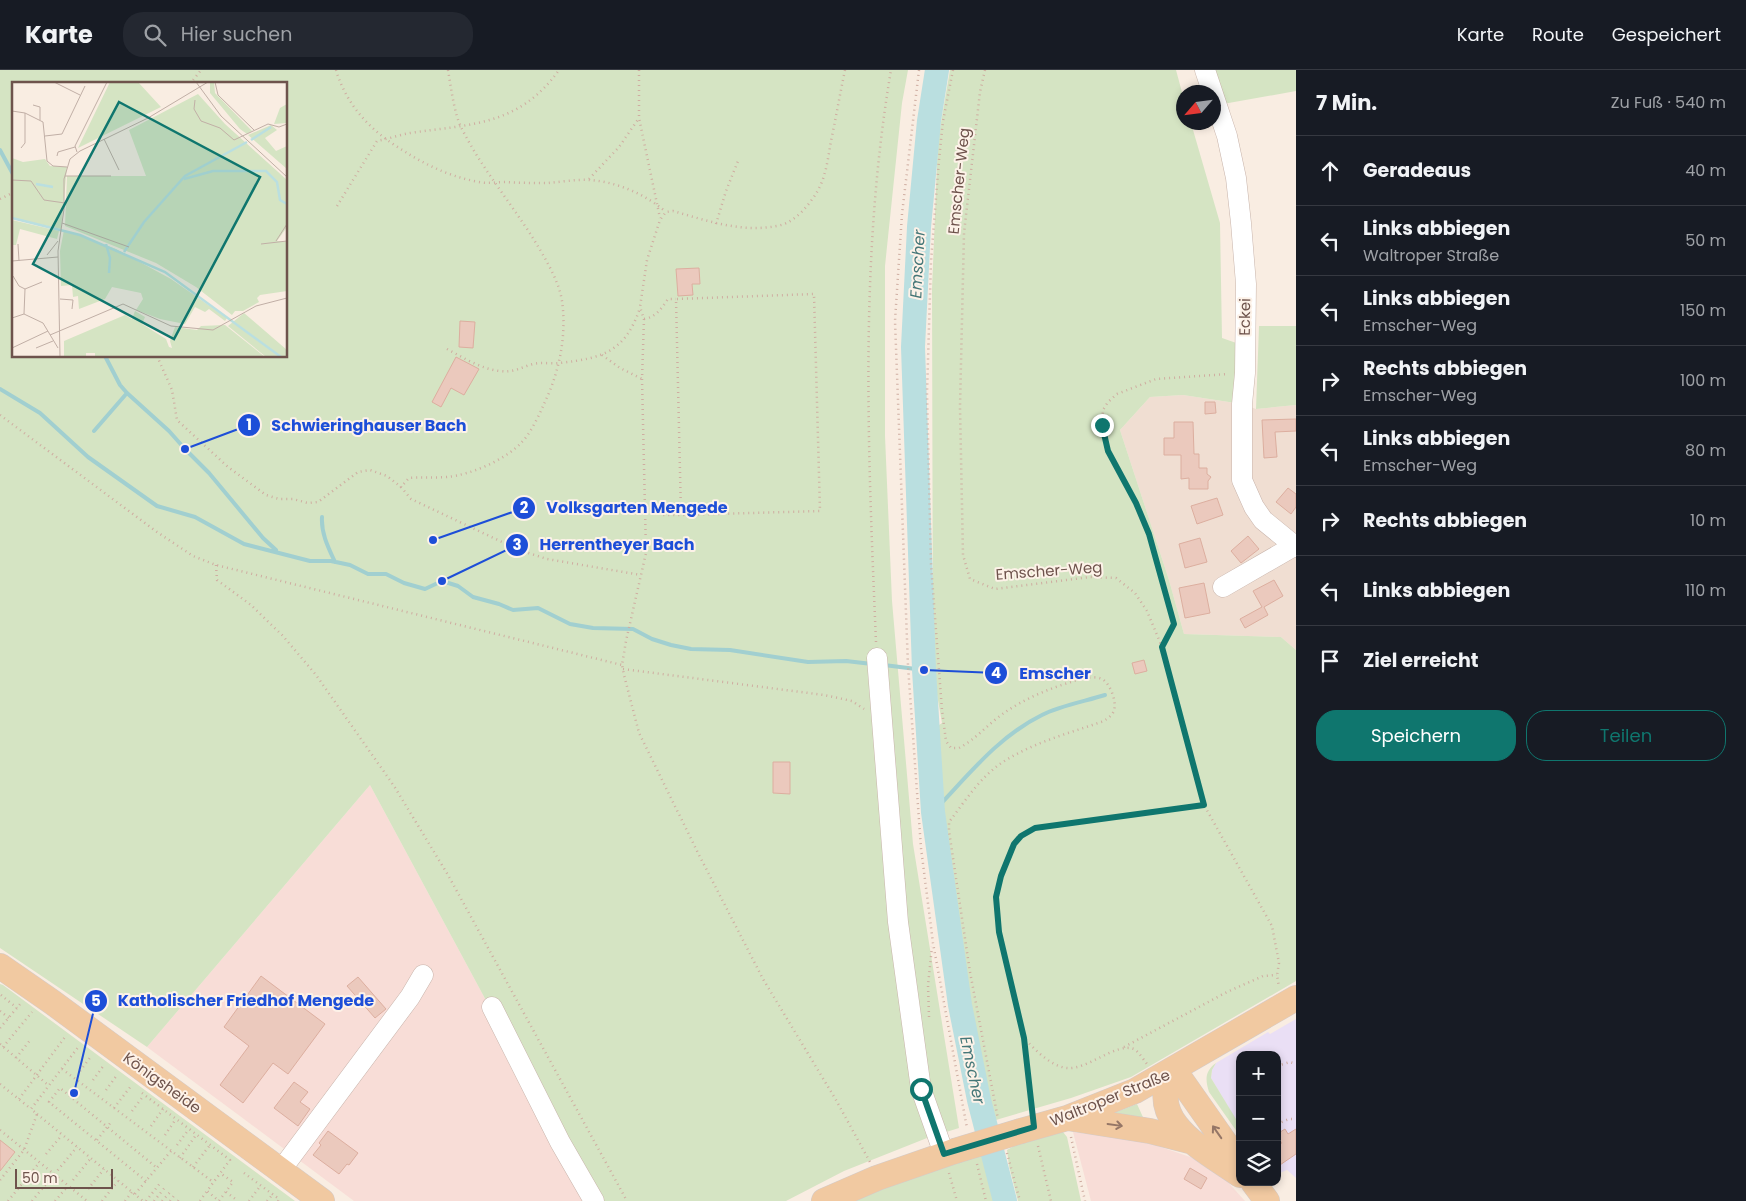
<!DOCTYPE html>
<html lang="de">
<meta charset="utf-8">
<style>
:root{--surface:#171b24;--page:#242831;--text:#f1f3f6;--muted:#9ea1a6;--line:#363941;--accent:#0f766e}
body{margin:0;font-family:Poppins,sans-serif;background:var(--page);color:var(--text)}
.controls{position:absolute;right:15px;bottom:15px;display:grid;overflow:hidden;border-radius:10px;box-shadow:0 2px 8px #0003}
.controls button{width:45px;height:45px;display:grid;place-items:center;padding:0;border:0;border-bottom:1px solid var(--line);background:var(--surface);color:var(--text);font:25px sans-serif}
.compass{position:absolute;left:1176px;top:15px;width:45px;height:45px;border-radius:50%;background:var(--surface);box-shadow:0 2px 8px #0003;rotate:242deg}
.scale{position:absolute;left:15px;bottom:12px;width:98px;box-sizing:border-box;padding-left:5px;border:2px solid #6e534c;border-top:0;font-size:14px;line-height:18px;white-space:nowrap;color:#6e534c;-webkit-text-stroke:4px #fdf2e8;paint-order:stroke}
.stop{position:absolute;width:15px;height:15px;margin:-11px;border:4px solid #0f766e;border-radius:50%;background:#fff}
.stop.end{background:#0f766e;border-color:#fff;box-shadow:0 1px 5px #0008}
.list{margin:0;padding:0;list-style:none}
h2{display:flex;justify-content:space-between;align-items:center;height:65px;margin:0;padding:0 20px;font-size:21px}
h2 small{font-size:16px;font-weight:400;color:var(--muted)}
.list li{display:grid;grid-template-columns:32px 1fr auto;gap:15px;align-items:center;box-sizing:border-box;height:70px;padding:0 20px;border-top:1px solid var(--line)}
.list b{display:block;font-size:19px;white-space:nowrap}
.list p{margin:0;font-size:16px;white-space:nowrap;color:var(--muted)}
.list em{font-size:16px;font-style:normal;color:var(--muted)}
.actions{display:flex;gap:10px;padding:15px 20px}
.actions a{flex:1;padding:11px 0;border:1px solid var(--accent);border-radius:20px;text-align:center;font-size:18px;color:var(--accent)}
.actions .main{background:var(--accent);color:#fff}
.icon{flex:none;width:28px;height:28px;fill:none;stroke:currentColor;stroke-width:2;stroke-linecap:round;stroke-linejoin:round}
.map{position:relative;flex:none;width:1296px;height:1131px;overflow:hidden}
header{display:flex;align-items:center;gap:30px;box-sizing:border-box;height:70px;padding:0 25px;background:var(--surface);border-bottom:1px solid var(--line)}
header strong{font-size:24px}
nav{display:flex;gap:28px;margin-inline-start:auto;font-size:18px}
.search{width:350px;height:45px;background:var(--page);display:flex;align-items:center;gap:12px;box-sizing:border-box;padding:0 18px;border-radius:20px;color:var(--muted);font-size:19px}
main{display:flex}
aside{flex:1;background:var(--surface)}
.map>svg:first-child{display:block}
.residential{fill:#f0ded2}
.commercial{fill:#f8ddd7}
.education{fill:#eadff5}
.green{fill:#d5e4c3;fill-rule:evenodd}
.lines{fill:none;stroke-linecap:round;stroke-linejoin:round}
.stream{stroke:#a1cfd0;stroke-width:4}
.river{stroke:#badfe0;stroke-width:24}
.building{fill:#ebc9bd;stroke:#dcae9f}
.minor-casing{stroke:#c8b4ab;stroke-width:21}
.major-casing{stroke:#d4cbc9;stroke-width:26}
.path{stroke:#cfada1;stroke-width:2.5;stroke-dasharray:1 4;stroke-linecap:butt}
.minor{stroke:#fff;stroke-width:20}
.major{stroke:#f1c9a1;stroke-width:25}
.major-bridge-casing{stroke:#d4cbc9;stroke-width:26;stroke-linecap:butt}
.major-bridge{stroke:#f1c9a1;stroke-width:25}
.oneway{stroke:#957666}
.route{stroke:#0f766e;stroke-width:6}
.labels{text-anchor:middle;stroke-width:4;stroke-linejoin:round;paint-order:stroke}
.street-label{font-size:15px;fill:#6e534c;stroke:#fdf2e8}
.water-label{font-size:16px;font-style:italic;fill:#457778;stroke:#fdf2e8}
.inset-river{fill:none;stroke:#badfe0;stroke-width:2.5}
.inset-road{fill:none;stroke:#c1afa6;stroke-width:1}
.view{fill:#0f766e;fill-opacity:0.15;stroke:#0f766e;stroke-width:2.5}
.inset-edge{fill:none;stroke:#6e534c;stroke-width:2.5}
.leader{fill:none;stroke:#1d4ed8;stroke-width:2}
.callout-dot{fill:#1d4ed8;stroke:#fdf2e8;stroke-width:2}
.mark-label{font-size:15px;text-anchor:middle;font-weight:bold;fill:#fff}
.callout-label{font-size:16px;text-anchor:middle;font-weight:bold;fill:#1d4ed8;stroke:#fdf2e8;stroke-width:4;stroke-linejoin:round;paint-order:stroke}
</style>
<header>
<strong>Karte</strong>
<div class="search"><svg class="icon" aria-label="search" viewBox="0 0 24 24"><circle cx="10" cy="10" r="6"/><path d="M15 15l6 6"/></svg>Hier suchen</div>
<nav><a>Karte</a><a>Route</a><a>Gespeichert</a></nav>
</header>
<main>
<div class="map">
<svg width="1296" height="1131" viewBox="0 0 1296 1131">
<rect width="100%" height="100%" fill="#f9ede2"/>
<path class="residential" d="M1183 325 1242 334 1256 339 1296 335V580L1281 567 1184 564 1169 510 1120 360 1150 327Z"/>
<path class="commercial" d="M370 715 594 1131H354L147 977Z
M1073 1062 1132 1069 1155 1075 1199 1090 1216 1099 1245 1131H1091Z"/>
<path class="education" d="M1296 949V1108L1287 1100 1277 1104V985H1240V1057L1211 1008 1212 1000 1216 993 1268 962 1270 964Z"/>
<path class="green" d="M0 0H908L902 33 885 196V366L892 531 913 774 959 1058 927 1068 844 1101 786 1131H594L370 715 147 977 0 878ZM14 14H286V286H14Z
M950 0H1176L1183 26 1184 52 1191 53 1220 153 1222 268 1242 275V334L1183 325 1150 327 1120 360 1169 510 1184 564 1281 567 1296 580V911L1131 1007 1071 1028 989 1052 941 758 932 660 942 653 933 602 932 219 938 70Z
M1211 0H1296V21L1223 34Z
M1259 256H1296V335L1256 339Z
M0 914 3 915 295 1131H0Z
M1216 993 1212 1000 1211 1008 1236 1049 1240 1057V1066L1209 1022C1205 1009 1205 1001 1216 993Z
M1137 1034 1147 1056 1106 1046Z
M1063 1062 1067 1067 1081 1131H1018L1009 1096 1007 1080 1016 1075Z
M990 1070 1005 1131H824Z"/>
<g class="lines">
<path class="stream" d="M0 80 14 106
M105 286 120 315 127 323 169 361 185 379 209 403 263 468 276 480
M0 319 40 343 88 387 157 436 195 447 244 474 310 491H331L350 495 368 504H386L404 513 425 519 442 511 458 516 473 527 499 534 513 540 538 538 570 554 593 558 633 559 652 569 671 575 691 579 730 580 808 592 846 591 872 594
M94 361 127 323
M322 447C321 463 328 477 335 492
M884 595 924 600
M933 742C967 707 997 667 1042 645 1059 636 1086 631 1105 625"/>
<path class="river" d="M937 0 929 51 919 157 913 277 924 600 933 742 960 935 979 1030 1005 1131"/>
</g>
<path class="building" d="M699 198 700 214H692L693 225 678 226 676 199Z
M460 251 475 252 473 278 459 277Z
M456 287 479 299 464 325 451 318 441 337 432 332Z
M1205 332H1215L1216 343 1205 344Z
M1296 349V361L1275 362 1277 387 1264 388 1262 350Z
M1174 352H1193L1194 384H1199V398H1207V404L1211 407 1208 411V419H1189V408L1181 409V385H1164V368H1174Z
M1288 418 1296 424V437L1291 444 1276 432Z
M1217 428 1223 445 1197 454 1191 436Z
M1248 466 1259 479 1241 493 1231 481Z
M1200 468 1207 492 1185 498 1179 474Z
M1274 510 1283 526 1264 537 1268 545 1245 558 1240 549 1262 537 1253 521Z
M1204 513 1210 543 1185 548 1179 518Z
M1144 590 1147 601 1135 604 1132 593Z
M773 692H790V724L773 723Z
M261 906 325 954 288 1004 273 993 243 1033 220 1015 249 976 224 957Z
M358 907 386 939 375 948 347 916Z
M294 1012 308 1022 300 1032 310 1039 298 1056 274 1038Z
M1285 1059 1288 1064 1296 1059V1084L1277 1097V1076L1282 1073 1277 1067V1064Z
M328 1061 358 1083 349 1095 347 1094 339 1104 313 1085 321 1075 319 1073Z
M0 1070 15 1082 0 1101Z
M1190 1098 1207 1108 1201 1119 1184 1109Z"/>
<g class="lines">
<g class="minor-casing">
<path id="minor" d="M1205 0 1227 66 1236 108 1241 153 1246 214 1245 303 1242 334V410L1254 437 1263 450 1296 477
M1223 517 1294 476
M877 588 898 852 921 1019 944 1084
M492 937 560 1072 594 1131
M281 1100 410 927 423 905"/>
</g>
<g class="major-casing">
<path id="major" d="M0 896 52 932 322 1131
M1174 1000C1143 1051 1205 1080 1240 1105
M1174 1000 1240 1094
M1068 1048 1150 1061 1193 1072
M1021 1061 1067 1048 1135 1021 1296 928
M1253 1112 1267 1131
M824 1131 877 1108 955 1081"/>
</g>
<path class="path" d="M336 0C345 31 366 56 393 74 420 92 446 106 479 112 487 114 497 112 506 112 520 113 534 113 548 113 561 112 576 109 590 110 617 112 645 124 666 142
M448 0C451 17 454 44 462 59 482 99 512 134 536 173 546 190 559 211 562 231 567 266 559 303 544 334 538 347 531 363 521 373 505 390 470 405 447 407 434 408 422 407 409 408L401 417 411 429 519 480 547 489 641 505
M639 0V48L660 148
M845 0C840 24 836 47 831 71 828 88 826 107 817 122 809 135 796 151 781 155 745 164 708 151 673 141L666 142 660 150 647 190 640 237 644 249 642 309 646 483 626 571 622 595 624 605 639 663 698 783 763 909 836 1030 870 1092
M919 0 902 144 895 251 908 596 921 778 933 873 967 1058
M953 0 943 51 939 90 931 191 927 323 931 494 942 640 946 671 951 678H959C975 670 989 653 1004 643 1024 629 1048 619 1071 612 1080 609 1093 605 1102 609 1110 613 1117 632 1114 640 1113 645 1108 648 1104 651 1070 663 1034 672 1003 692 981 706 965 731 949 752V761L970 902 998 1049
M985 0 980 22 964 163 960 337 963 485 970 509 995 519 1090 507 1116 508 1135 523 1147 541 1162 577 1204 735 1272 856 1279 893 1277 905 1279 917
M190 14 201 0
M589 109 619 77 639 48
M0 129 14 122
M337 136 377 71C388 69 399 65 410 63 471 54 519 56 559 0
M716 154 726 121 738 91
M644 249C656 247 661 239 668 229H676
M447 279C464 288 481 299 500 301 513 303 522 297 533 294 542 292 552 294 560 293 603 288 625 282 640 238
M602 285 620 298 642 309
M157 286 172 320 177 350 228 397 266 425 279 429H293L308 433 318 432 358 402 370 400 387 406 401 417
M0 345 157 462 193 486 216 495 622 595
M646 435 663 445H681L820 441 814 224 676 229 681 445
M216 495 217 510 251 535 283 566 316 605 394 716 448 805 627 1131
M876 572C868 381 859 189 891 0
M1162 577 1174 554 1149 464 1137 433 1109 381 1102 355 1103 340 1108 332 1117 324 1156 309 1228 304
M623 599 824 625 852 631 864 639
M1 925 17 938
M0 941 9 948
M929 947 928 915 932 877
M0 958 21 933
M1026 970C1036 981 1051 996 1067 998 1088 1000 1116 972 1134 979 1139 982 1143 989 1147 994
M0 974 48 1015
M3 977 32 942
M1124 977 1227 922 1263 906 1277 905
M16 988 31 969
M1277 996 1290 992 1296 994
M62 999 213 1112
M80 1001 92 985
M93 1010 104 995
M0 1014 31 1039
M106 1020 117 1005
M142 1023 230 1090 207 1121 219 1131 233 1112 220 1103
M19 1029 65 967
M114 1038 131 1016
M1032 1038 1025 969 999 862 996 827 1001 806 1014 774 1021 766 1035 758 1204 735
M132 1041 144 1025
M37 1044 143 1131
M1277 1054 1289 1049H1296
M151 1056 163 1039
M0 1060 87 1131
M165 1065 176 1049
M1071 1067 1085 1131
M97 1070 111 1052
M177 1075 189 1059
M1038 1076 1051 1131
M1007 1083 1020 1131
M46 1084 62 1065
M180 1088 196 1065
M977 1094 986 1131
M193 1097 210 1075
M244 1103 279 1129 278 1131
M949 1103 957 1131
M0 1110 24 1080 37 1044 31 1039 79 976
M73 1110 91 1088
M146 1111 49 1032 60 1018 157 1098
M88 1119 104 1099
M226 1122 238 1131
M135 1124 171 1081
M8 1131 39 1093
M32 1131 77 1077
M55 1131 68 1116
M102 1131 118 1111
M125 1131 132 1122
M146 1131 161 1112
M154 1131 166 1116
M162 1131 172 1120
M170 1131 176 1123
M178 1131 181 1127
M200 1131 207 1121
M249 1131 261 1115
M267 1131 273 1124"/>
<use href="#minor" class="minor"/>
<use href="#major" class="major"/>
<g class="major-bridge-casing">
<path id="major-bridge" d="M955 1081 1021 1061"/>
</g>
<use href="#major-bridge" class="major-bridge"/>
</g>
<defs><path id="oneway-shaft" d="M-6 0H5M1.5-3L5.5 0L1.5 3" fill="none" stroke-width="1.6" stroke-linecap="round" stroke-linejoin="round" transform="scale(1.25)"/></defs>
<g class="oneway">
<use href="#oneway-shaft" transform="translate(1115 1055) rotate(8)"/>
<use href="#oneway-shaft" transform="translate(1217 1062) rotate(-125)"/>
</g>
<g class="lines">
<path class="route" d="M921 1019 944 1084 1034 1057 1024 968 999 862 996 827 1001 806 1014 774 1021 766 1035 758 1204 735 1162 577 1174 554 1149 464 1136 433 1108 381 1102 355"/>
</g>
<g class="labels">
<g class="street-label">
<text transform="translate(959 111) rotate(-84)" y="5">Emscher-Weg</text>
<text transform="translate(1245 247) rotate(-89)" y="5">Eckei</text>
<text transform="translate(1049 501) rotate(-4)" y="5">Emscher-Weg</text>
<text transform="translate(162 1013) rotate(36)" y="5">Königsheide</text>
<text transform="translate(1110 1028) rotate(-22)" y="5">Waltroper Straße</text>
</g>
<g class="water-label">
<text transform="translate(917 194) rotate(-87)" y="6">Emscher</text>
<text transform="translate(973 1000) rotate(78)" y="6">Emscher</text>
</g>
</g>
<g transform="translate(12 12)">
<rect width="275" height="275" fill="#f9ede2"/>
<path d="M98 0H126L149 25 66 66ZM202 0 203 11 240 49 235 52 228 47 198 11V1ZM186 12 213 42 275 98V145L265 159 275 160V209L248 213 245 216 247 220 231 229H223L220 233 184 205 144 181 53 144 55 94H134L117 48ZM275 22V41L262 42 268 26ZM259 43 265 48 253 56 264 69 275 64V87L236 53ZM0 76 11 80 33 77 38 84 55 85 49 147 0 136ZM0 138 47 149 45 157 8 147 4 163H0ZM52 148 104 167 159 197 215 236 213 239 197 227 193 230 183 225 173 242 148 237 124 228 131 217 129 211 100 205 93 217 67 227 66 214 61 215 60 203 49 204 48 169ZM123 229 133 235 130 242 154 257 157 265 160 266 158 259 163 245 185 248 189 244 213 243 253 275H83V271H74V275H52V259L113 233 120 237ZM232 231 275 268V275H254L216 244Z" fill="#d5e4c3"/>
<path class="inset-river" d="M239 58 259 45M172 97 201 89H254L265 100 268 118 275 122M24 102 41 105M0 136 68 153 153 190 269 275M94 162 98 176 97 191M112 170 132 140 173 94 235 60"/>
<path class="inset-road" d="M42 0 68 13M184 0 209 34 275 95M203 0 206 13 242 48M183 18 182 27 189 39 208 46 222 58 256 42 267 45 275 42M21 23 28 25V38M0 29 13 31 31 40 35 79 41 84 55 85M33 54 50 52 73 4M92 57 107 88M9 66 13 61V31M65 70 63 64 95 0M45 74 46 70 63 65M53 94H99M0 98 19 99 32 118 53 121M50 141 117 165M264 159 275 142M6 162 7 179M249 162 275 159M35 173 46 159M0 179 46 175M1 194 7 204 13 207M48 217 61 218 60 227M12 232 13 207 30 200M0 236 12 232 31 241 46 266M38 253 111 222 159 244 201 248 244 224 275 216M0 266 36 249M24 266 41 259M48 275 46 169 52 127V97L58 77 68 69 136 36 196 0"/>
<path class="view" d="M107 20 248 95 162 257 21 182Z"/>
<rect width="275" height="275" class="inset-edge"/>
</g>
<path class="leader" d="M185 379L249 355M433 470L524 438M442 511L517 475M924 600L996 603M74 1023L96 931"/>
<g class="callout-dot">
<circle cx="185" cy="379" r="5"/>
<circle cx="433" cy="470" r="5"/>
<circle cx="442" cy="511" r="5"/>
<circle cx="924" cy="600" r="5"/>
<circle cx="74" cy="1023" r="5"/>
<circle cx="249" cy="355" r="12"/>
<circle cx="524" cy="438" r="12"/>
<circle cx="517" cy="475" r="12"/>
<circle cx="996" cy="603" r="12"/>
<circle cx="96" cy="931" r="12"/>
</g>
<g class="mark-label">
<text x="249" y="360">1</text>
<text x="524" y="443">2</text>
<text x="517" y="480">3</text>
<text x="996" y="608">4</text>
<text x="96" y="936">5</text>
</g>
<g class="callout-label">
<text x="369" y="361">Schwieringhauser Bach</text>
<text x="637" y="443">Volksgarten Mengede</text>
<text x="617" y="480">Herrentheyer Bach</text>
<text x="1055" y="609">Emscher</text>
<text x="246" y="936">Katholischer Friedhof Mengede</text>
</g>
</svg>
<div class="controls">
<button>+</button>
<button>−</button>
<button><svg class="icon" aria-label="layers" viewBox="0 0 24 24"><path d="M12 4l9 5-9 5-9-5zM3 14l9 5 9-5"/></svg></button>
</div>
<svg class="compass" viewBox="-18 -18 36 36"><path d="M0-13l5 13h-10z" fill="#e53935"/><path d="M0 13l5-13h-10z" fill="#9ea1a6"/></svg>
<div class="scale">50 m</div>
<div class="stop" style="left:921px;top:1019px"></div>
<div class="stop end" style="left:1102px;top:355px"></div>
</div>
<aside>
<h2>7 Min.<small>Zu Fuß · 540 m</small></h2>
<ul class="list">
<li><svg class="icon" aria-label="ahead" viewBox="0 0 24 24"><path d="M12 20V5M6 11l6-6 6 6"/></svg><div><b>Geradeaus</b></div><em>40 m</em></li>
<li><svg class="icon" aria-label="left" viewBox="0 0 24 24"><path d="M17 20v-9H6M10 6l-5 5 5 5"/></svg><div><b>Links abbiegen</b><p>Waltroper Straße</p></div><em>50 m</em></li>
<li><svg class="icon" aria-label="left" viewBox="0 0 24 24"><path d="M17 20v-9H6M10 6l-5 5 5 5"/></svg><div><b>Links abbiegen</b><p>Emscher-Weg</p></div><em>150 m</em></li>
<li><svg class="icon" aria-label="right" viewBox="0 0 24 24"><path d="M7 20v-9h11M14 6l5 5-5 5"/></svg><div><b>Rechts abbiegen</b><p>Emscher-Weg</p></div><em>100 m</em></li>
<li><svg class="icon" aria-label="left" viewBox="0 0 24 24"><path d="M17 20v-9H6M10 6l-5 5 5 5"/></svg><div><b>Links abbiegen</b><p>Emscher-Weg</p></div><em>80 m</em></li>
<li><svg class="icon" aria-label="right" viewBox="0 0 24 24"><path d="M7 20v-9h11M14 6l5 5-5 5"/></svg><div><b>Rechts abbiegen</b></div><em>10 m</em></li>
<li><svg class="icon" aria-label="left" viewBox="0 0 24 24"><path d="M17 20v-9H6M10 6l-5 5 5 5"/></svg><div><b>Links abbiegen</b></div><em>110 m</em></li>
<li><svg class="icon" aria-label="arrive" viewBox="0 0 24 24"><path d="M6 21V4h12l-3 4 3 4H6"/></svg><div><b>Ziel erreicht</b></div></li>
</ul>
<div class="actions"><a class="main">Speichern</a><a>Teilen</a></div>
</aside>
</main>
